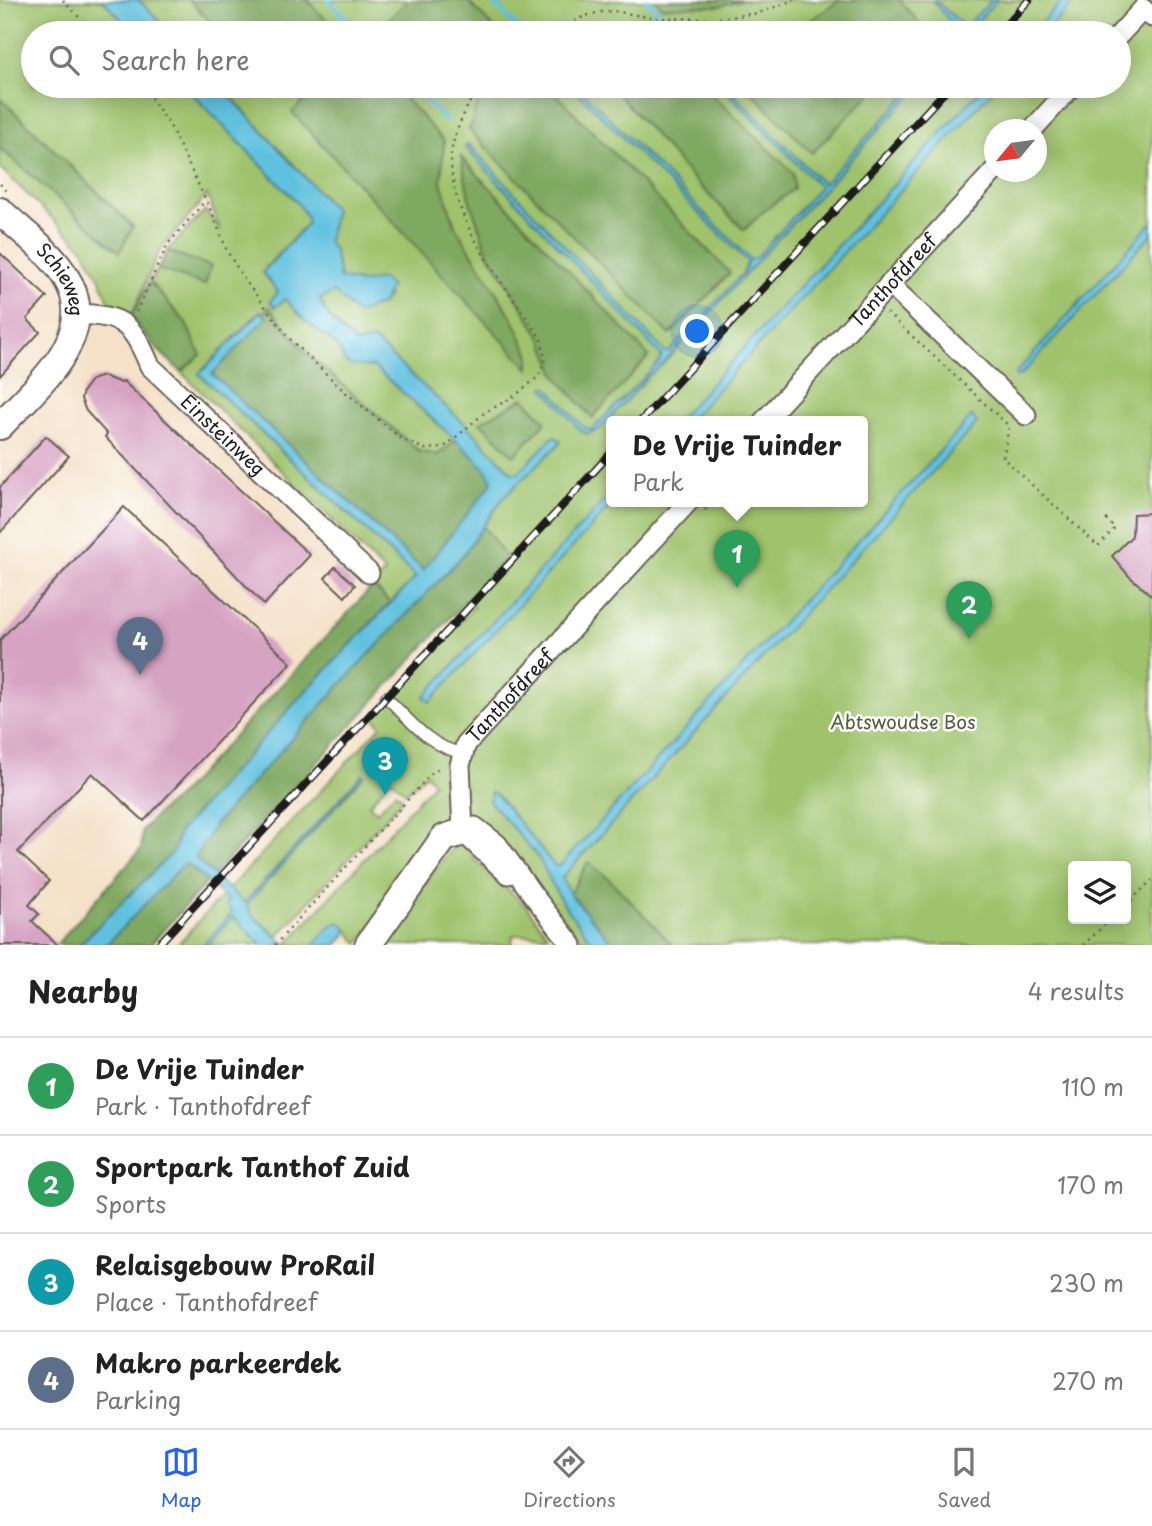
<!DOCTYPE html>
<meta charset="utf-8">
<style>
:root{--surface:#fff;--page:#f2f2f2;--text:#222;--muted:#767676;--line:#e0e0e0;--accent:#2563eb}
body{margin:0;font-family:"Playpen Sans",sans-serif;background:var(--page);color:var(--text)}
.controls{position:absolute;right:21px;bottom:21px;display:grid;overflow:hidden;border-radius:7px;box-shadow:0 4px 18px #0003}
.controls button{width:63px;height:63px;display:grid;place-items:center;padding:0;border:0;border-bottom:2px solid var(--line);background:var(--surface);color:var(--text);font:35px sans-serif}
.compass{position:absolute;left:984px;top:119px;width:63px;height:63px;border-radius:50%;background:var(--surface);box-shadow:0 4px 18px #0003;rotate:241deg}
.you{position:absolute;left:698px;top:332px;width:24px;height:24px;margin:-18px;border:5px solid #fff;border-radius:50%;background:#1a73e8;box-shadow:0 0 0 10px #1a73e833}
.badge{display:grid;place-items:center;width:46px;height:46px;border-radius:50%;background:var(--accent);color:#fff;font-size:23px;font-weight:700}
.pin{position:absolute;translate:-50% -58px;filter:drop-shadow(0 2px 4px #0008)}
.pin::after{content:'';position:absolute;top:37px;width:24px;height:21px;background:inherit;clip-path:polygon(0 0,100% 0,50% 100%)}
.popup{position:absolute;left:606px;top:416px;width:262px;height:91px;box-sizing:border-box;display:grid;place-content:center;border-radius:7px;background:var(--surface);filter:drop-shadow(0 2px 5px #0005);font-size:23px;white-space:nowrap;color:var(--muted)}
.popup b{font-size:26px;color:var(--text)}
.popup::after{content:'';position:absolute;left:50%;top:100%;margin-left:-14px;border:14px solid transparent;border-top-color:var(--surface)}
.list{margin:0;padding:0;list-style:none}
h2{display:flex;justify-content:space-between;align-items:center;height:91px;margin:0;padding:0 28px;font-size:30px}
h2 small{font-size:23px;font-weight:400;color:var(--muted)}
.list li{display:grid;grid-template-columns:46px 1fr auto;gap:21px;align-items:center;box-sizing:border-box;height:98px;padding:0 28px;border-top:2px solid var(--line)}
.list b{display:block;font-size:26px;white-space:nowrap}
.list p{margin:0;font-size:23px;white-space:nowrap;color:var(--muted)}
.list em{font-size:23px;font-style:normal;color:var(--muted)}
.icon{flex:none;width:38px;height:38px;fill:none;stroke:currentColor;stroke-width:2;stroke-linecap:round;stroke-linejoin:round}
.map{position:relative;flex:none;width:1152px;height:945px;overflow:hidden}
.search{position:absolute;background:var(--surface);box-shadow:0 4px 18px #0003;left:21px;right:21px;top:21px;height:77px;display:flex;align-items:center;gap:18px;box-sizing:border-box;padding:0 24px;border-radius:38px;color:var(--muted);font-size:26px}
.sheet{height:483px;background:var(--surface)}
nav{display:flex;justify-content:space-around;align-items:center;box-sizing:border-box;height:98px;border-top:2px solid var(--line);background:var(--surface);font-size:19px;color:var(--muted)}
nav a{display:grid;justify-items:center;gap:4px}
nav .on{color:var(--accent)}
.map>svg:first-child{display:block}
.green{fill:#9fc26c;stroke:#5e6f44;stroke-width:2;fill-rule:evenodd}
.forest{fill:#7fa860;stroke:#4e623e;stroke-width:2}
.water{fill:#61c1df;stroke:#3e6e7e;stroke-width:2}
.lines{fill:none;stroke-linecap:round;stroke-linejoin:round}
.stream{stroke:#61c1df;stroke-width:5}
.building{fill:#d6a3c3}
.lane-casing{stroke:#686158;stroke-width:13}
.street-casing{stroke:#686158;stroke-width:23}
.secondary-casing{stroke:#686158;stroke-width:30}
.path{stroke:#686158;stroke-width:2.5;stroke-dasharray:2 5;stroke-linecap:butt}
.lane{stroke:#fff;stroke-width:10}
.street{stroke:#fff;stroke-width:19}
.secondary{stroke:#fff;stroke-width:26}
.rail-casing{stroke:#1c1c1c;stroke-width:8}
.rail{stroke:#fff;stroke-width:5;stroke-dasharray:16;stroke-linecap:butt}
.labels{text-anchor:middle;stroke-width:5;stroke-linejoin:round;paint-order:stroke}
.street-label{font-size:19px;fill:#1c1c1c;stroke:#fff}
.park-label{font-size:19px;fill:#505e3c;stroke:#fff}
</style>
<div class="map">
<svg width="1152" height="945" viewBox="0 0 1152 945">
<rect width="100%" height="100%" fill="#fff"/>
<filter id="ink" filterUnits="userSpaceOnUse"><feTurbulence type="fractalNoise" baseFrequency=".0143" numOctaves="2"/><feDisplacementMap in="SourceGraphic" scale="14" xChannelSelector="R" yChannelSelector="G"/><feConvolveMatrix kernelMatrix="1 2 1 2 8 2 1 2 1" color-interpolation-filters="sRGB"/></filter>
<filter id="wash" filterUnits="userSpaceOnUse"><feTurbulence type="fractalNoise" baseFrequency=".00686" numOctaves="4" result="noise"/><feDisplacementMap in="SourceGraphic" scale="28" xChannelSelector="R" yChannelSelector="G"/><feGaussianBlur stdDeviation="1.57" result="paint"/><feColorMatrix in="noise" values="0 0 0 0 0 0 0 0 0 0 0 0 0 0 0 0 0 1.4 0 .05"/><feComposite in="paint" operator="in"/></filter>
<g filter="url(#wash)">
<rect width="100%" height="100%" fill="#f4e1c8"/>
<path class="green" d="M0 0H103L134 33H33V86H185L298 203 307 218V224L266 267 278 292 272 304 275 307 285 299C293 307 301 317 310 324 327 339 337 339 345 362L374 367 456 440 438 455 420 452 308 355 269 307 263 313 260 311 199 374 416 577 390 603 373 586 385 572 181 372 200 355 185 322 150 282 158 269 205 285 210 266 167 251 205 210 221 231 207 195 159 252 131 317 119 308 111 307 100 279 83 248 0 168V148L119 252 133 226 0 98Z
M139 0H1152V945H588L452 803 443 824 358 944 343 924 331 926 314 945H286L434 783 426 774 406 793 391 779 369 805 377 812 395 792 402 797 401 801 278 936 251 914 247 904 364 776 363 774 244 903 228 890 381 726 373 717 474 607 442 578 462 556 503 498 561 442 554 437 518 473H512L467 426 374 341 357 344C344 333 324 315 320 299L334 292 373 308 382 304 388 297 382 279 362 283 340 278 334 251 328 241 335 210 221 86H1119V33H171ZM995 130H1036V172H995ZM611 422H863V502H611ZM1073 866H1126V919H1073Z
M461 846 475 854 473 858 526 906 548 935H513L512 945H379L453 847Z
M223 895 228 900 233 913 203 945H177Z
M233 917 262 945H208Z"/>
<path class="forest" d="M189 0H307L339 33H221Z
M408 0H467L499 33H386L381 27Z
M655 0H742L720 6 661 7Z
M840 0H899L929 33H785L808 22Z
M319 86H394L444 141 441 182 455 226 513 319 530 356 529 369 292 112Z
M494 86H548L730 273 670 335 469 130 480 97Z
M611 86H703L793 173 794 189 765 210 744 230 696 182Z
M745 86H878L812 153Z
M0 98 133 227 119 252 0 148Z
M461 157 649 356 592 418 557 377 542 339 487 251 469 198Z
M167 251 211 266 205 285 158 269Z
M150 282 185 322 201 355 181 372 158 350 131 317Z
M269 307 308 355 420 452 438 455 456 440 484 467 492 480 489 487 423 570 212 374 266 317 263 313Z
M524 398 546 422 514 456 480 422Z
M483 526 506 557 213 876 195 859 215 824 341 684 462 556Z
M373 586 390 603 303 694 179 832 174 851 79 945H56L141 849 142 830 164 807 175 800Z
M588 862 608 878 673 945H614L570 894Z
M183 864 190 865 208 881 150 945H106Z"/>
<path class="water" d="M103 0H139L171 33H134Z
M932 0H935L965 27 992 0H997L967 33H960Z
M1063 0H1076L1045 33H1032Z
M185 86H221L335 210 328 241 334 251 340 278 362 283 382 279 391 286 382 304 357 314 334 292 320 299C323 314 345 334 357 344L374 340 467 426 512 473H518L554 436 561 442 503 498 462 556 341 684 215 824 195 858 244 903 362 774 364 775 247 904 251 914 286 945H262L233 917 208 945H203L232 913 226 904 228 900 188 864 183 865 106 945H79L174 851 179 832 303 694 416 577 199 374 261 311 267 317 212 374 423 570 489 487 492 480 484 467 456 440 374 367 351 365 345 362C337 339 327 339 310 325 301 317 293 308 285 299L275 307 270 301 278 292 263 272 307 224V218L298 203Z
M571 86H577L751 260 758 256 820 187 721 86H726L823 184 914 86H919L663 364 648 377 599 430 588 434 580 430 544 388 547 386 583 427 592 430 660 361 661 355 465 147 468 144 665 352H669L743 273 748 262Z
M984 86H997L688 422H676Z
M1152 222V234L1021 375 1016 376V373Z
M972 416 977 423 562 878 570 894 614 945H594L563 904 538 857 489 801 491 792 497 795 554 865 560 866Z
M611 493V502H614L430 702 424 697Z
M338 922 343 924 347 930 345 936 337 945H314L331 926Z"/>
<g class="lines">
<path class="stream" d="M329 0 361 33
M491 0 523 33
M647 0 658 11
M412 86 445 120"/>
</g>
<g id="blocks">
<path class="building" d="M0 253 47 297 27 319 40 332 0 376Z
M103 376 121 383 123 381 310 555 264 605 105 437 107 434 86 411 81 399 83 391 91 380Z
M46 436 69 456 0 533V487Z
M124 507 291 663 144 821 92 773 18 852 49 881 29 905 39 914 32 921 58 945H0V640Z
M1152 513V596L1129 576 1112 556 1132 536 1133 514Z
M335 567 355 585 345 597 325 578Z"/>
</g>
</g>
<g filter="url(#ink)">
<use href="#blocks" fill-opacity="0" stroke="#686158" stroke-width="2"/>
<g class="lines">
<g class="lane-casing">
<path id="lane" d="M386 697C408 718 431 749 463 753"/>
</g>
<g class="street-casing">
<g id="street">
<path d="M1119 35 1143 9 1152 17"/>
<path d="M1032 130 1072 86"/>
<path d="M889 284 1026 415"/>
<path id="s1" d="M78 314C125 316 132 324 150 366L369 573"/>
<path id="s2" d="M763 422 995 170"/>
<path id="s3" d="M463 832 460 765 466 744 688 502"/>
<path d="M463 832 475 827 497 844 533 895 572 945"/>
<path d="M463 832 508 874"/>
</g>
</g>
<g class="secondary-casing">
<g id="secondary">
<path id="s4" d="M0 211C21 231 50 251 65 276 103 334 36 387 0 426"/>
<path d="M368 945 444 838 463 832"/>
</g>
</g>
<path class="path" d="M63 0 94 33
M549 33 585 16 600 12 613 11 654 18 713 19 759 13 794 0
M143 86 170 126 214 217 227 251 244 279 289 338 345 392 403 440 425 449 441 448 447 445 483 414 516 395 539 376 545 358 541 339C507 286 449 223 451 156 452 136 468 103 479 86
M0 184 7 191
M136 312 168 244 206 200
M887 313 1009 426 1003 458 1098 546 1115 528 1105 518
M705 510 712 502
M1126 905 1152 880
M275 945 432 773 442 767
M1083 945 1111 919"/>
<use href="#lane" class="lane"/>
<use href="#street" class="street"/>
<use href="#secondary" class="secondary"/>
<g class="rail-casing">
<path id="rail" d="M998 33 1029 0
M640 422 950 86
M158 945 611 453"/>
</g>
<use href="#rail" class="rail"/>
</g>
</g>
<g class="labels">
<g class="street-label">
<text dy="7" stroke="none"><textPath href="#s2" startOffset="192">Tanthofdreef</textPath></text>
<text dy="7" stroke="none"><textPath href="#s4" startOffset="94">Schieweg</textPath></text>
<text dy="7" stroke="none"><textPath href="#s1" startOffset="198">Einsteinweg</textPath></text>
<text dy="7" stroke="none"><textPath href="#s3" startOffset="154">Tanthofdreef</textPath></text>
</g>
<g class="park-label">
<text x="903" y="729">Abtswoudse Bos</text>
</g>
</g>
</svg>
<div class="controls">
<button><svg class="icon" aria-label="layers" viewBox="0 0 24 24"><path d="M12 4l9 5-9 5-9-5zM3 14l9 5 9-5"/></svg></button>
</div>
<svg class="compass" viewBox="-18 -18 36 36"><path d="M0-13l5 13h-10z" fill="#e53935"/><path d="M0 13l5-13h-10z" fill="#767676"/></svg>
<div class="you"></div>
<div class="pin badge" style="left:737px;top:588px;background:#2e9e5b">1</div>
<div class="popup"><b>De Vrije Tuinder</b>Park</div>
<div class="pin badge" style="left:969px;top:639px;background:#2e9e5b">2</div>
<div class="pin badge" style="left:385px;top:795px;background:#0f9aa8">3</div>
<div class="pin badge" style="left:140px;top:675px;background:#5c6f8a">4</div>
<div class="search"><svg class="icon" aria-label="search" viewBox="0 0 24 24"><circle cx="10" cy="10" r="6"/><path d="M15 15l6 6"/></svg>Search here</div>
</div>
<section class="sheet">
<h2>Nearby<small>4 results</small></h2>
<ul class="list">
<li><span class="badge" style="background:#2e9e5b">1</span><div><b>De Vrije Tuinder</b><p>Park · Tanthofdreef</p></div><em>110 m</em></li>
<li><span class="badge" style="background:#2e9e5b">2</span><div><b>Sportpark Tanthof Zuid</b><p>Sports</p></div><em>170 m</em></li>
<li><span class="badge" style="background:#0f9aa8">3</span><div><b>Relaisgebouw ProRail</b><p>Place · Tanthofdreef</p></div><em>230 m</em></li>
<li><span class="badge" style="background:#5c6f8a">4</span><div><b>Makro parkeerdek</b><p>Parking</p></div><em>270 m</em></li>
</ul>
</section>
<nav>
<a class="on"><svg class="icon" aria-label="map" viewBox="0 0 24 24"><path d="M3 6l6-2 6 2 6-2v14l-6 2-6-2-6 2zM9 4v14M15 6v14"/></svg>Map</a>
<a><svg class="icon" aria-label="directions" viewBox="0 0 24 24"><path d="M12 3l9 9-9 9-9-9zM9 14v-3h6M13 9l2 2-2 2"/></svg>Directions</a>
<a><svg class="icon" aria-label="saved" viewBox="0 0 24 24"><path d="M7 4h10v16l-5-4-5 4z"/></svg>Saved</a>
</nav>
